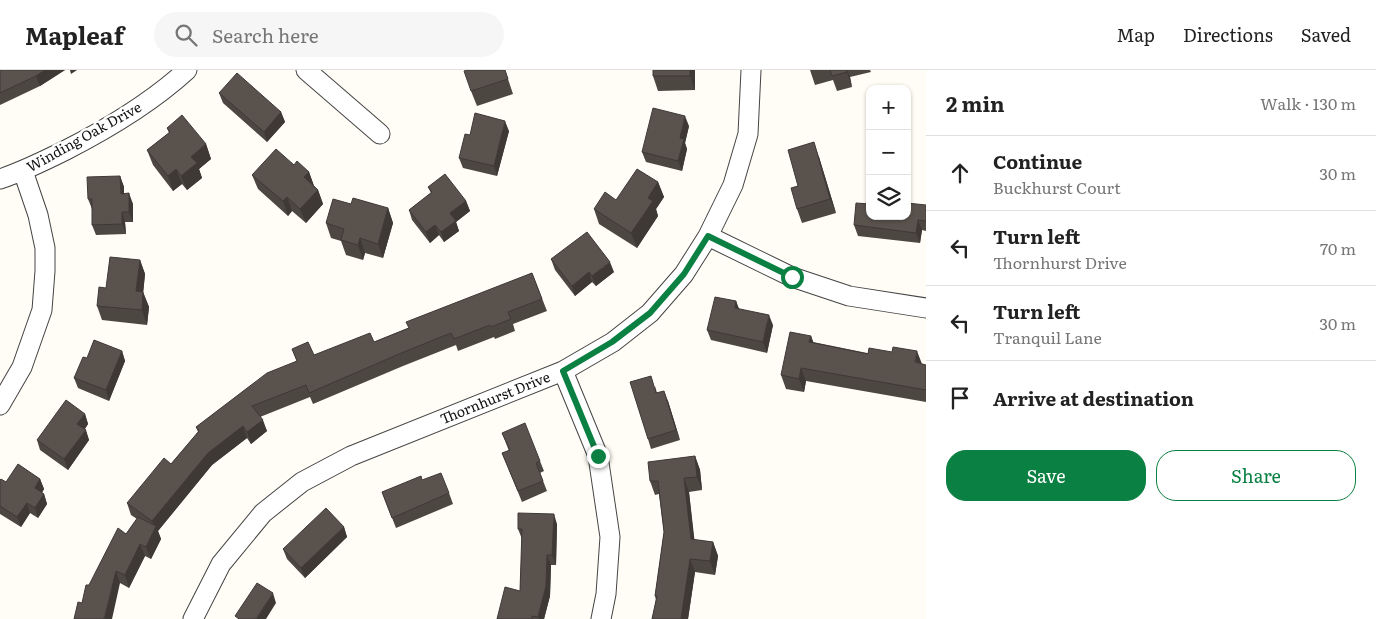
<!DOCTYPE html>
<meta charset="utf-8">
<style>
:root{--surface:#fff;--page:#f6f6f6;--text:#222;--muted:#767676;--line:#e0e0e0;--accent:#0b8043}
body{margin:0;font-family:Literata,serif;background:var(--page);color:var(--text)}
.controls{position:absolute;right:15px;top:15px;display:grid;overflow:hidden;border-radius:10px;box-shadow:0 1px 4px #0004}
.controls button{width:45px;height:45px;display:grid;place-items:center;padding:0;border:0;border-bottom:1px solid var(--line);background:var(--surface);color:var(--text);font:25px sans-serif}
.stop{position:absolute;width:15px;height:15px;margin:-11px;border:4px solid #0b8043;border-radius:50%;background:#fff}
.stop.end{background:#0b8043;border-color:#fff;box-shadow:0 1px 5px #0008}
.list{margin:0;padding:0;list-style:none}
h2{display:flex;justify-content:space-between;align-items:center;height:65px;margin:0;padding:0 20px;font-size:21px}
h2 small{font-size:16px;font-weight:400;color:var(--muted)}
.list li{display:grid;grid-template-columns:32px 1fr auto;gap:15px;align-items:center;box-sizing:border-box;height:75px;padding:0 20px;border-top:1px solid var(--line)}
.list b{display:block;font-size:19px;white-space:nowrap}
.list p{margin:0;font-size:16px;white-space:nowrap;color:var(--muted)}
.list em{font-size:16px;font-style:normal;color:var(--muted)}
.actions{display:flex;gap:10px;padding:15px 20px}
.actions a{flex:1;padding:11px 0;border:1px solid var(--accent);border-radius:20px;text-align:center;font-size:18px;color:var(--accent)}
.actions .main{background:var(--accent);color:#fff}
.icon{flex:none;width:28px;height:28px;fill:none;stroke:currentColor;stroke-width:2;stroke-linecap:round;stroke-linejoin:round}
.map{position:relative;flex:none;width:926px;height:549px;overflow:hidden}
header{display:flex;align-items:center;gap:30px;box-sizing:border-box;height:70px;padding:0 25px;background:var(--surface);border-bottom:1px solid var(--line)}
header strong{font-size:24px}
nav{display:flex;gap:28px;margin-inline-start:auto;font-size:18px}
.search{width:350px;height:45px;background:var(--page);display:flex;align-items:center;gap:12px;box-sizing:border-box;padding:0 18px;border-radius:28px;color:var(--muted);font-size:19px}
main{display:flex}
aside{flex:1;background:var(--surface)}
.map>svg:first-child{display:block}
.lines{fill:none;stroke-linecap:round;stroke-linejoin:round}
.street-casing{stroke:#444;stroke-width:21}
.street{stroke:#fff;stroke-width:19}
.wall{fill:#4d4742}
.shaded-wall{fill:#3f3936}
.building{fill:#5a524d;stroke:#3f3936}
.route{stroke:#0b8043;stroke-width:6}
.labels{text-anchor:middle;stroke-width:5;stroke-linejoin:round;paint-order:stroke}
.street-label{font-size:14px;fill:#111;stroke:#fff}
</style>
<header>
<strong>Mapleaf</strong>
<div class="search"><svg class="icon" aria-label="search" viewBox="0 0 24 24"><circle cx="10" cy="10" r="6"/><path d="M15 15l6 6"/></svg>Search here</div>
<nav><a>Map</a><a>Directions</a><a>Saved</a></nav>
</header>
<main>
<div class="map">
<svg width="926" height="549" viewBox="0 0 926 549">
<rect width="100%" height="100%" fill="#fffdf5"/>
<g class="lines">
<g class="street-casing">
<path id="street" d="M306 0 380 64
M0 109C24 101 44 91 66 80 109 58 151 33 187 0
M708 166 792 207 849 226 926 238
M563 301 598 386 610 467 606 524 601 549
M0 335 22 297 42 240 45 201V178L38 145 23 101
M193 549 221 494 263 443 302 412 351 386 563 301 613 272 650 243 684 204 708 166 733 115 748 64 751 0"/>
</g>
<use href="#street" class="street"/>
</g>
<path class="wall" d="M0 0H65L40 16 0 35Z
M505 0 513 24 477 36 471 21Z
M695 0V20L658 21 653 6Z
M810 0H870L871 2 850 7 852 17 837 21 833 10 815 15Z
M219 23 281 42 285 52 267 72 223 33Z
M689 56 685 73 687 79 682 101 646 92 642 82Z
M167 58 206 74 211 89 199 99 202 108 187 120 182 114 173 121 153 95 147 80 169 63Z
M509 61 497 106 463 98 459 88 470 65Z
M819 87 836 143 802 153 797 139 798 116Z
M294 95 309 102 314 116 318 120 323 134 306 153 292 141 288 146 258 119 252 105Z
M120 106 124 117V123L133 134V152H125L126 164 96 165 92 155V139L88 129Z
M658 112 664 127 656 139 658 146 637 178 599 154 594 139Z
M428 117 466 131 470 141 456 152 459 161 444 172 439 165 430 173 412 150 409 140 431 123Z
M351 134 388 138 393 153 383 188 365 183 363 190 346 185 341 171 331 168 326 153Z
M926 135V161L922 160 920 173 858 166 854 155 870 146Z
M551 189 614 202 596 216 592 212 575 226 555 200Z
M140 190 145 204 143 222 149 237 147 255 102 250 97 236 106 218Z
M532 203 547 241 513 254 515 261 495 269 494 267 458 281 456 275 403 296 313 334 310 327 260 347 267 361 251 374 247 368 212 395 158 461 161 469 151 489 145 486 129 518 120 513 82 533 89 515 137 449 131 445 127 433 171 394 198 362 196 357 297 291 292 279 314 285 374 272 408 258Z
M736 231 738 238 773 255 767 283 711 270 707 260Z
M811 266 813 272 926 295V332L806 311 804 322 786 319 781 305Z
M122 281 125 291 109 331 78 318 74 308 87 288Z
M655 316 657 323 668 331 680 370 651 379 648 369Z
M85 344 88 354 85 359 89 370 68 400 40 380 37 370Z
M502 363 540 391 544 401 540 403 547 421 522 432 502 383 509 381Z
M695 386 700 400 702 420 689 422 694 470 713 472 718 486 715 505 695 502 688 549H652L656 530 655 526 664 462 659 424 655 425 650 411Z
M40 409 44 419 42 423 44 424 47 434 38 448 30 443 21 457 0 444V410L6 412Z
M422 410 449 423 453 434 396 458 382 422Z
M557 454 556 495H551L550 526 544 549H497L520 521 522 469 518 459Z
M344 457 347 467 305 508 287 489 283 479Z"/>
<path class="shaded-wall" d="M45 0H65L40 16 36 6Z
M70 0H77L71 4Z
M690 0H695V20L690 6Z
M846 0H847L850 7 852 17Z
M281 42 285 52 267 72 264 62Z
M685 46 689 56 685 73 687 79 682 101 678 91 680 68Z
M505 51 509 61 497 106 494 96Z
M814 72 819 87 836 143 830 129Z
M206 74 211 89 199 99 202 108 187 120 181 106 191 87Z
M176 99 182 114 173 121 168 106Z
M309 102 314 116 304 107Z
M120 106 124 117V134L121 124Z
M658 112 664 127 656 139 658 146 637 178 631 163 648 128Z
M318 120 323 134 306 153 300 139Z
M129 123 133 134V152L129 142Z
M287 127 292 141 288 146 283 131Z
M466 131 470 141 456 152 459 161 444 172 441 162 450 143Z
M388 138 393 153 383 188 378 174Z
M122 142 125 152 126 164 122 154Z
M918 150 922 160 920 173 916 163Z
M435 155 439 165 430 173 426 162Z
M360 168 365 183 363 190 358 175Z
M140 190 145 204 142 236 136 221Z
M610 192 614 202 596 216 592 206Z
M589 202 592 212 575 226 572 216Z
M143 222 149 237 147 255 142 240Z
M736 231 740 241 735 238Z
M769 245 773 255 767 283 763 272Z
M811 266 816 279 809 272Z
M122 281 125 291 109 331 106 320Z
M917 281 922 294 915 292Z
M801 298 806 311 804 322 799 309Z
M664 321 668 331 680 370 676 360Z
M85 344 88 354 81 364 77 354Z
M263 350 267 361 251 374 247 362Z
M243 356 247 368 212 395 158 461 161 469 151 489 146 477 155 459 152 451 208 383Z
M86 360 89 370 68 400 64 389Z
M695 386 700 400 702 420 697 407Z
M684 408 689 422 696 483 691 469Z
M40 409 44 419 38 428 35 418Z
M44 424 47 434 38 448 35 438Z
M27 433 30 443 21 457 17 447Z
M554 444 557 454 556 495 552 485Z
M344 457 347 467 305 508 301 498Z
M713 472 718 486 715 505 710 491Z
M140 474 145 486 129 518 125 505Z
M547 485 551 495 550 526 544 549H539L538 547Z
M690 489 695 502 688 549H681Z
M116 501 120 513 112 549H104Z
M273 523 276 533 266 549H256Z"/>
<path class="building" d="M0 0H45L36 6 0 23Z
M467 0H505L508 9 471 21 464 1Z
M653 0H690V6H653Z
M830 0H846L847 2 832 6Z
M237 3 281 42 264 62 219 23Z
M653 38 685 46 680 68 684 69 678 91 642 82Z
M475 43 505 51 494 96 459 88 465 64 470 65Z
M182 45 206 74 191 87 197 93 181 106 176 99 168 106 147 80 170 62 167 58Z
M814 72 830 129 797 139 791 118 798 116 788 80Z
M276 79 294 95 297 91 309 102 304 107 318 120 300 139 287 127 283 131 252 105Z
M637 99 658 112 648 128 653 131 631 163 594 139 605 122 616 130Z
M445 104 466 131 450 143 456 151 441 162 435 155 426 162 409 140 432 122 428 117Z
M120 106 121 124 129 123V142H122V154L92 155V129H88L87 107Z
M353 128 388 138 378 174 360 168 358 175 341 170 344 159 326 153 333 129 351 134Z
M856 133 870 134V146H907V133L926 135V151L918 150 916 163 854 155Z
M587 162 610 192 592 206 589 202 572 216 551 189Z
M110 187 140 190 136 221 143 222 142 240 97 236 99 217 106 218Z
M532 203 542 229 508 242 511 249 491 257 490 255 454 269 451 263 399 284 309 323 306 315 252 336 263 350 247 362 243 356 208 383 152 451 127 433 164 388 171 394 199 361 196 357 267 303 297 291 292 279 308 272 314 285 370 263 374 272 409 258 406 252Z
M715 227 736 231 735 238 769 245 763 272 707 260Z
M790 262 811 266 809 272 868 284 869 278 892 282 893 277 917 281 915 292 926 295V320L801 298 799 309 781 305Z
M94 270 122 281 106 320 74 308 83 287 87 288Z
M651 306 656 323 664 321 676 360 648 369 630 312Z
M66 330 85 344 77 354 86 360 64 389 37 370Z
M525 353 540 391 536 393 543 411 518 421 502 383 510 380 502 363Z
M695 386 697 407 684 408 691 469 713 472 710 491 690 489 681 549H652L657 526H655L664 462 658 411H650L648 392Z
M18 394 40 409 35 418 44 424 35 438 27 433 17 447 0 436V410L1 409 6 412Z
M441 403 449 423 392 448 382 422 421 406 422 410Z
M326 438 344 457 301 498 283 479Z
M518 443 554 444 552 485H547L546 516 538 547 532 546V549H497L505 517 520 521 522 459H518Z
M138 447 156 456 146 477 140 474 125 505 116 501 104 549H74L78 532 82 533 86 515H89L118 458 126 464Z
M257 513 273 523 256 549H239L235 546Z"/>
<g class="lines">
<path class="route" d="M598 386 563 301 612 272 650 243 684 204 708 166 792 207"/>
</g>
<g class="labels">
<g class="street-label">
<text transform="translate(84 67) rotate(-29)" y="5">Winding Oak Drive</text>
<text transform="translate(495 328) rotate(-22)" y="5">Thornhurst Drive</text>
</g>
</g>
</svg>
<div class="controls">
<button>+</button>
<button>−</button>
<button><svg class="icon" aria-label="layers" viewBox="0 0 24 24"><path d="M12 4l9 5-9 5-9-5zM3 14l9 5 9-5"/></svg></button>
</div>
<div class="stop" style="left:792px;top:207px"></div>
<div class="stop end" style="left:598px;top:386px"></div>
</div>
<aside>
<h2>2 min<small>Walk · 130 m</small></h2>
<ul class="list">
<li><svg class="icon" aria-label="ahead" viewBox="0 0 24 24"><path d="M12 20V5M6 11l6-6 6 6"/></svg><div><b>Continue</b><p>Buckhurst Court</p></div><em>30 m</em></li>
<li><svg class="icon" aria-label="left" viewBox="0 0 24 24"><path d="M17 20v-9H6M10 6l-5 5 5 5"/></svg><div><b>Turn left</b><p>Thornhurst Drive</p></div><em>70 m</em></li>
<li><svg class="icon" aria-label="left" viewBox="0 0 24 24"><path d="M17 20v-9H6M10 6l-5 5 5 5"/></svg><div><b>Turn left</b><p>Tranquil Lane</p></div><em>30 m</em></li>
<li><svg class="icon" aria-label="arrive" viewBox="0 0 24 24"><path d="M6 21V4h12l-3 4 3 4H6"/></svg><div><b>Arrive at destination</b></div></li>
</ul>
<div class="actions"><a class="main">Save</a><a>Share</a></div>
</aside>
</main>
